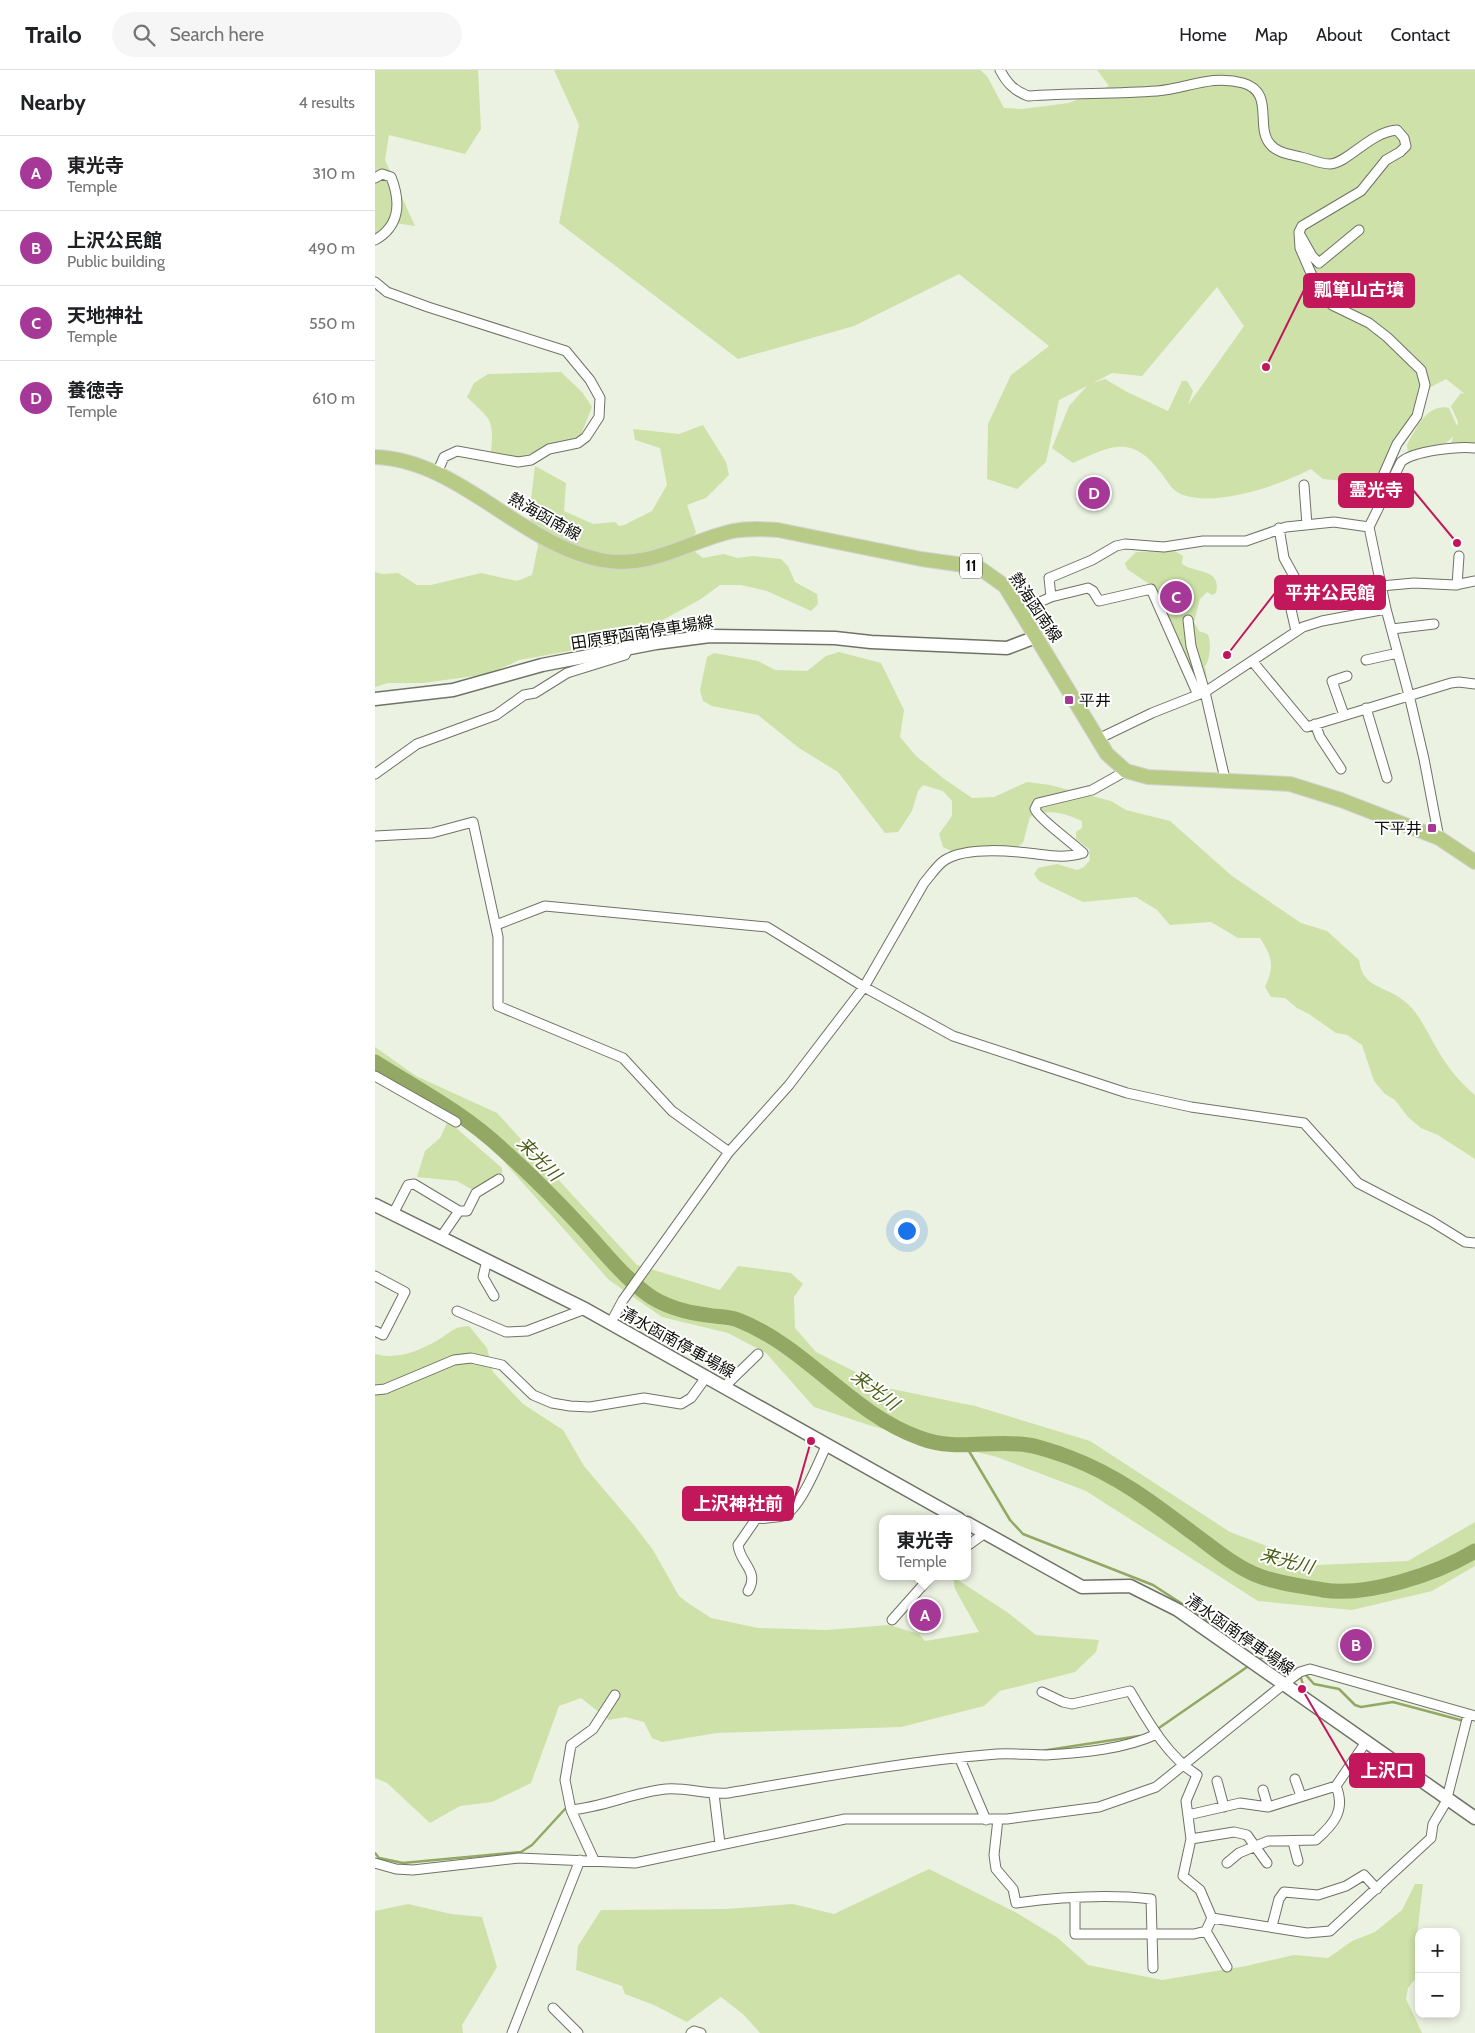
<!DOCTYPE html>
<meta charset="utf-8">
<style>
:root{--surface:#fff;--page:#f6f6f6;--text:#202124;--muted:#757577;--line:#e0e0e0;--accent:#a63998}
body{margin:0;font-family:Cabin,"Noto Sans JP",sans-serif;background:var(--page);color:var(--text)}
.controls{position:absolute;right:15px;bottom:15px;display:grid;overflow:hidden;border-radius:10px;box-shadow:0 2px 8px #0003}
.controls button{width:45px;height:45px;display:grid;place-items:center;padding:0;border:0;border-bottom:1px solid var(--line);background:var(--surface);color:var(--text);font:25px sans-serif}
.you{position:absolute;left:531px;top:1160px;width:18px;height:18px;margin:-12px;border:4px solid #fff;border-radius:50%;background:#1a73e8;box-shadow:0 0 0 8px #1a73e833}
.badge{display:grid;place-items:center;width:32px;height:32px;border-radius:50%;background:var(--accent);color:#fff;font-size:16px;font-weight:700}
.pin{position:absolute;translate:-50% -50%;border:2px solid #fff;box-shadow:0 1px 5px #0006}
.popup{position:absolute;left:504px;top:1445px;width:92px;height:65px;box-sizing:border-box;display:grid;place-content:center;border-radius:10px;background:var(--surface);filter:drop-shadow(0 1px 4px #0005);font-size:16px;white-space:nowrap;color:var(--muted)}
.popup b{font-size:19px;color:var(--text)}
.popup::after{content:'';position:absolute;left:50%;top:100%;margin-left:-10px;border:10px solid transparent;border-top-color:var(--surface)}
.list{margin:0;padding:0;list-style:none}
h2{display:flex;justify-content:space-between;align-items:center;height:65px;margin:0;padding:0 20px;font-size:21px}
h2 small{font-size:16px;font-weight:400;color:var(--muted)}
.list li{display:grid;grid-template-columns:32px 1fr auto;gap:15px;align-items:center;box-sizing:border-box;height:75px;padding:0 20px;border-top:1px solid var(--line)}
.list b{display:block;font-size:19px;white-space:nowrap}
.list p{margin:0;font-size:16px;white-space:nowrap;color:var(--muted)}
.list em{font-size:16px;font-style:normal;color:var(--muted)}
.icon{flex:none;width:28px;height:28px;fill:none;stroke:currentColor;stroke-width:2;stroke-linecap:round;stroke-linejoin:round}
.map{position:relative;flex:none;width:1100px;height:1963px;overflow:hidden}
header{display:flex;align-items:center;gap:30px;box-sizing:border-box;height:70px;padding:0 25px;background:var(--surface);border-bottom:1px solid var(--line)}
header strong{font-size:24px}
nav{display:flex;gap:28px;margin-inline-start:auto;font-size:18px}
.search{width:350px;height:45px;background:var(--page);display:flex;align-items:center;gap:12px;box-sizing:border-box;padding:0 18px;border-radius:28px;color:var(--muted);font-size:19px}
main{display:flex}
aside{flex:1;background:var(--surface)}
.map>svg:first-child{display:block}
.green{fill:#cde1a8;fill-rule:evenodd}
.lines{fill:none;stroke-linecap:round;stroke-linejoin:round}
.stream{stroke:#92a864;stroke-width:2.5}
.river{stroke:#92a864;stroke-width:15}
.minor-casing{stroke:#6e7365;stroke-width:11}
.secondary-casing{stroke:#6e7365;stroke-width:15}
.primary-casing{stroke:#d3d3d3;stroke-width:16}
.minor{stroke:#fff;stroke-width:9}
.secondary{stroke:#fff;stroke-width:12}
.primary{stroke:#b8cb86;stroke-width:14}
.poi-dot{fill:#a63998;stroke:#fff;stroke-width:2}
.labels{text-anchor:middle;stroke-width:4;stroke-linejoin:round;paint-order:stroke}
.shield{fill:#fff;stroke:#545652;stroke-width:1}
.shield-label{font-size:15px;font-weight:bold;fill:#0b0d08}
.street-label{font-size:16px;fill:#0b0d08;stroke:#fff}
.poi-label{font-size:16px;fill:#0b0d08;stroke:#fff;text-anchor:start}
.water-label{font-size:18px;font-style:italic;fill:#4a5d13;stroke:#fff}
.leader{fill:none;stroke:#c2185b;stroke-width:2}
.callout-dot{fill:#c2185b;stroke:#fff;stroke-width:2}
.callout{fill:#c2185b;stroke:#c2185b;stroke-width:2}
.callout-label{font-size:18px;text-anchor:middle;font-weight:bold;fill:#fff}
</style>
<header>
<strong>Trailo</strong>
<div class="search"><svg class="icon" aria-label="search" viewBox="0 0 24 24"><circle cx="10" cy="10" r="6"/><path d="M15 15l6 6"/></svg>Search here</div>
<nav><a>Home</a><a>Map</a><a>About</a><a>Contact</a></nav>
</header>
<main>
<aside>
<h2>Nearby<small>4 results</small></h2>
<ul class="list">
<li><span class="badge">A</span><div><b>東光寺</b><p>Temple</p></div><em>310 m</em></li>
<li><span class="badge">B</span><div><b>上沢公民館</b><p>Public building</p></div><em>490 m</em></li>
<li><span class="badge">C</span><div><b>天地神社</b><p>Temple</p></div><em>550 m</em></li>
<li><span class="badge">D</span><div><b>養徳寺</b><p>Temple</p></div><em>610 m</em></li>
</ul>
</aside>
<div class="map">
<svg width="1100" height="1963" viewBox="0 0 1100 1963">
<rect width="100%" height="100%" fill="#ecf2e2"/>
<path class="green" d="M0 0H103L106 59 90 84 14 65 10 90 40 156 20 153 0 173Z
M179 0H605L612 6 629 38 647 39 694 33 734 16 722 0H1100V377L1075 378 1078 366C1069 379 1048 380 1033 383L1032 375C1041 359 1052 333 1074 338L1082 356 1083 352 1076 336 1086 323 1090 324 1071 309 1050 320 1040 350 998 423 989 413 948 409 936 399C905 415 842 437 808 425 797 421 793 412 787 404 757 364 737 375 698 393L677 378 694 336 712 316 684 330 671 392 642 419 612 409 613 354 636 305 674 276 584 204 479 256 363 289 184 153 204 55ZM842 217 869 256 813 335 818 321 812 311H807L793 341 752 322 730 309 718 313 737 303 767 306Z
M186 302 207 322 217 337 205 367 139 389 116 382C119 347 116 351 92 327L99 313 113 304Z
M328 355 351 392 354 405 331 428 312 435 321 462 317 469 291 486 319 481 328 488 349 484 362 488 378 486 406 489 413 496 420 512 442 524 443 534 436 541 392 521 366 515H345L326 529 266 562 211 578 144 590 114 604 48 613H13L0 617V502L7 504 23 503 42 515H56L106 503 142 511 157 505 163 476 154 446 160 396 191 413 189 441 218 454 240 452 244 456 249 455 277 441 292 415 285 378 260 370 258 359 304 364Z
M794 477 808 486 807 494C821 504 847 498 841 523L837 525 832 522 825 529 819 552 824 561C826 562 831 563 832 564 837 568 835 592 830 596L832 608 826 613H821L799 557 794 554 777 516 752 499 750 493 761 482 784 481Z
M464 582 506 593 529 640 525 667 541 686 568 708 597 728 619 727 652 712 675 715 736 731 751 740 795 751 857 806 926 853 952 861 984 890C988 919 1009 915 1028 930 1044 942 1051 961 1061 977 1070 994 1085 1013 1100 1025V1089L1063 1065 1046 1058 1033 1047 1020 1030 1010 1024 999 1011 987 975 972 965 961 963 934 944 922 938 910 928 896 927 890 917C900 895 897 887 885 868H863L836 852 795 855 782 840 761 827 708 832 664 811 659 804 663 798 682 794 702 800 709 797 715 790 714 779 701 769V762L707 758V751C688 743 675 738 655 747L648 773 642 777 576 781 568 777 564 764 577 746V731L568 721 548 715 543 721 537 741 523 762 510 763 463 702 424 678 383 645 337 636 328 631 325 620 332 587 339 583 383 591 400 600 432 601 451 586Z
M0 977 41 1006 122 1043 262 1195 345 1220 363 1196 416 1203 428 1214 419 1227 420 1258 441 1282 512 1318 600 1336 715 1371 855 1462 942 1495 1033 1491 1100 1452V1496L1057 1521 977 1540 883 1531 711 1421 622 1387 497 1356 439 1337 391 1283 353 1263 287 1247 234 1210 107 1067 52 1033 0 1006Z
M73 1051 127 1098V1104C115 1108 107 1116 96 1119L82 1111 42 1107 50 1081 65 1068Z
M94 1256 112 1278 118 1302 148 1334 188 1360 209 1396 259 1455 278 1480 304 1526 313 1533 336 1548 383 1558 451 1560 514 1555 544 1564 550 1571 604 1562 580 1519 578 1507 632 1542 661 1565 724 1570 721 1582 700 1602 625 1621 609 1636 526 1657 342 1663 287 1672 277 1668 269 1652 250 1647 234 1650 206 1628 184 1636 156 1713 117 1732 85 1736 55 1753 12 1713 0 1708V1284C22 1290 44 1281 63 1270 77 1262 77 1257 94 1256Z
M554 1799 640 1842 683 1868 713 1895 787 1910 871 1896 919 1885 953 1888 977 1871 1000 1862 1027 1840 1040 1814H1048L1041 1874 1044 1884V1904L1033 1918 1031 1929 1047 1963H385L369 1945 346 1927 312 1952 279 1935 250 1924 247 1916 201 1900 203 1876 226 1840 350 1839 418 1834 459 1844Z
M33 1834 76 1844 107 1847 122 1897 87 1955 88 1963H0V1841Z"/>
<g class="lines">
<path class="stream" d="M591 1376 635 1450 648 1464 778 1515 846 1559 895 1583
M882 1591 893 1584 922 1601
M930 1604 939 1614 964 1619 980 1635 986 1637 1018 1632 1089 1651
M925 1605 930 1621 934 1625
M781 1660 875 1595
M646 1680 666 1681 764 1666
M0 1783 4 1788 28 1793 146 1782 157 1775 190 1739 194 1737"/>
<path class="river" d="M0 992C43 1019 90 1044 127 1079 155 1104 183 1132 209 1160 229 1182 248 1206 272 1224 288 1236 312 1243 332 1245 342 1247 354 1246 363 1250 432 1277 475 1343 545 1368 581 1382 616 1369 653 1375 667 1377 682 1383 696 1388 741 1405 777 1432 815 1461 836 1476 856 1494 879 1504 900 1513 926 1516 948 1520 992 1527 1062 1504 1100 1481"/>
<g class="minor-casing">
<path id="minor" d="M625 0C632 13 638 20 653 26 696 23 739 24 782 21 811 19 836 4 868 13 900 22 880 57 895 74 902 83 915 84 926 87 935 89 946 94 955 94 973 93 995 62 1022 60L1029 68 1031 76 1025 82 1011 90 986 121 927 156 924 162 925 178 945 224 957 235 994 253 1012 267 1046 300 1050 315 1042 346 1022 374 1004 415 1003 439
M0 108 7 104 16 107C26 132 25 156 0 170
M924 163 937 186 944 193 984 160
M0 212 12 222 53 237 191 281 215 310 225 328 224 347 211 367 203 373 174 379 156 390 143 392 82 381 69 387 62 403
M929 415 932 455
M904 458 909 488 920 508 915 535 921 561
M1082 515 1084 486
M1006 516 1039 513 1080 515 1100 511
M676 527 674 508 717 490 741 476 750 474 789 477 828 471H871L911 457 959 452 994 457
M645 541 676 527 713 518 718 521 724 531 776 519 823 625
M1017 559 1059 554
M991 590 1023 583
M878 592 932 657 1076 613 1084 612 1100 614
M991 638 1012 708
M969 645 957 611 972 606
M940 654 945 667 966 699
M723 669 777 643 830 622 816 576 813 550
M0 704 42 674 121 645 149 625 160 623 192 603 250 585 252 581
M850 709 830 622 928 557 947 551 1011 539
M0 766 57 763 98 752 123 867V936L248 988 297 1041 354 1082
M1064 768 1049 689 1034 625 1011 539 994 457 1026 392C1038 381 1083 376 1100 378
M121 855 170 836 392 857 489 917 578 966 752 1023 816 1037 929 1053 983 1113 1056 1151 1090 1172 1100 1173
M0 1006 81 1052
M84 1141H92L101 1123 124 1109
M18 1144 33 1115 39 1114 84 1141 66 1167
M112 1190 108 1207 119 1226
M0 1206 30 1222 8 1265 0 1261
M82 1241 131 1262 152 1261 210 1239
M235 1254 248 1230 354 1082 414 1015 489 917 549 813C556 805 562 795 570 790 592 776 638 781 662 784 678 786 692 788 708 783 699 774 662 747 660 739L663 733 717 720 751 701
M350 1316 383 1284
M0 1320 10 1319 79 1290 96 1288 127 1295 158 1325 177 1333 195 1336 215 1337 269 1328 306 1334 316 1328 332 1306
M592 1476 610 1463
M373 1521C385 1501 365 1494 363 1475L381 1449C389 1448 400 1448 408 1446 425 1440 444 1391 452 1374
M517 1550 556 1506
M667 1622 688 1632 697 1634 755 1621C773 1651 792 1686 822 1705L811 1731 816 1769
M585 1689 611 1750
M920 1709 926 1726
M842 1711 849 1737
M888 1720 893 1737
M339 1724 345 1774
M196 1740C229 1737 259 1722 291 1719 311 1717 332 1725 353 1723 442 1708 532 1691 622 1684 638 1683 655 1685 671 1685 707 1683 750 1679 782 1664
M813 1745 865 1733 893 1737 961 1716
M623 1749 619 1785 621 1799 638 1819 641 1833C686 1827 731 1824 776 1829L778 1898
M918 1772 923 1791
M219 1790 196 1740 190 1710 196 1675 218 1659 240 1625
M0 1793 21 1799 38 1800 144 1788 260 1793 470 1749H632L724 1737 781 1717 909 1614 925 1602 935 1599 1100 1646
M852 1793 864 1783 893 1771 941 1770C959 1754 971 1740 961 1716L991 1672
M700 1828V1864H819L831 1861 837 1848 932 1863 955 1861 1056 1768 1058 1754 1071 1732 1093 1645
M837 1848 825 1820 808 1806 816 1769 859 1762 872 1765 892 1793
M897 1856 904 1829 909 1822 943 1825 971 1816 989 1805 1002 1819
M831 1861 852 1897
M178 1938 203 1963
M137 1963 205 1790
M316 1963 319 1961 326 1963"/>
</g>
<g class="secondary-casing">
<path id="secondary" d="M0 629 78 620 167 595 281 573 335 566 460 568 496 572 632 578 661 567
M0 1135 210 1239 584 1449
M592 1453 707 1517 755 1516 803 1540 1100 1748"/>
</g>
<g class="primary-casing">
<path id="primary" d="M0 387C84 390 145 474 226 490 274 500 313 471 358 461 373 458 388 459 403 460L546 489 603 497 630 516 732 684 751 701 773 707 915 714 966 730 1064 768 1100 792"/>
</g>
<use href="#minor" class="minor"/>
<use href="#secondary" class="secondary"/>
<use href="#primary" class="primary"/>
</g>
<g class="poi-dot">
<rect x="689" y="625" width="10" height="10" rx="2.5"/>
<rect x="1052" y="753" width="10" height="10" rx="2.5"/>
</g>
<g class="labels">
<rect class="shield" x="585" y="483.5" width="22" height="25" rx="4"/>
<g class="shield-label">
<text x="596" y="501">11</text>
</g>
<g class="street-label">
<text transform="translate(170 446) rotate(29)" y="6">熱海函南線</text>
<text transform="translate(661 537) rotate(56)" y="6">熱海函南線</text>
<text transform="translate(267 562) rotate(-9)" y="6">田原野函南停車場線</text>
<text transform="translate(303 1272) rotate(29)" y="6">清水函南停車場線</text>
<text transform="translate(865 1564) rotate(35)" y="6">清水函南停車場線</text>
</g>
<g class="poi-label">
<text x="704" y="636">平井</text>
<text x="1047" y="764" text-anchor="end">下平井</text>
</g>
<g class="water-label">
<text transform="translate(164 1089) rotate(45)" y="6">来光川</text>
<text transform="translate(500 1320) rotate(37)" y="6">来光川</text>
<text transform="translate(912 1491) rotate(15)" y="6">来光川</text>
</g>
</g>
<path class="leader" d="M891 297L929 220M1082 473L1038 420M852 585L900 523M436 1371L418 1434M927 1619L975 1701"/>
<g class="callout-dot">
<circle cx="891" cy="297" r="5"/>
<circle cx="1082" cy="473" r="5"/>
<circle cx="852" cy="585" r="5"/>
<circle cx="436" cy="1371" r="5"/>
<circle cx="927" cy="1619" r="5"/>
</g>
<g class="callout">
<rect x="929" y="204" width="110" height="33" rx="5"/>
<rect x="964" y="404" width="74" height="33" rx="5"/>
<rect x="900" y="506" width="110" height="33" rx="5"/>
<rect x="308" y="1417" width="110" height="33" rx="5"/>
<rect x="975" y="1684" width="74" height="33" rx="5"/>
</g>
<g class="callout-label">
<text x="984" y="226">瓢箪山古墳</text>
<text x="1001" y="426">霊光寺</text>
<text x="955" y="529">平井公民館</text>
<text x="363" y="1440">上沢神社前</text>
<text x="1012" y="1707">上沢口</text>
</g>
</svg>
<div class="controls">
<button>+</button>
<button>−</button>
</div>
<div class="you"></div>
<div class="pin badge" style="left:550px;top:1545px">A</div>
<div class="popup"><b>東光寺</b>Temple</div>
<div class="pin badge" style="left:981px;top:1575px">B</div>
<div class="pin badge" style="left:801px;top:527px">C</div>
<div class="pin badge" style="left:719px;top:423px">D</div>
</div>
</main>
